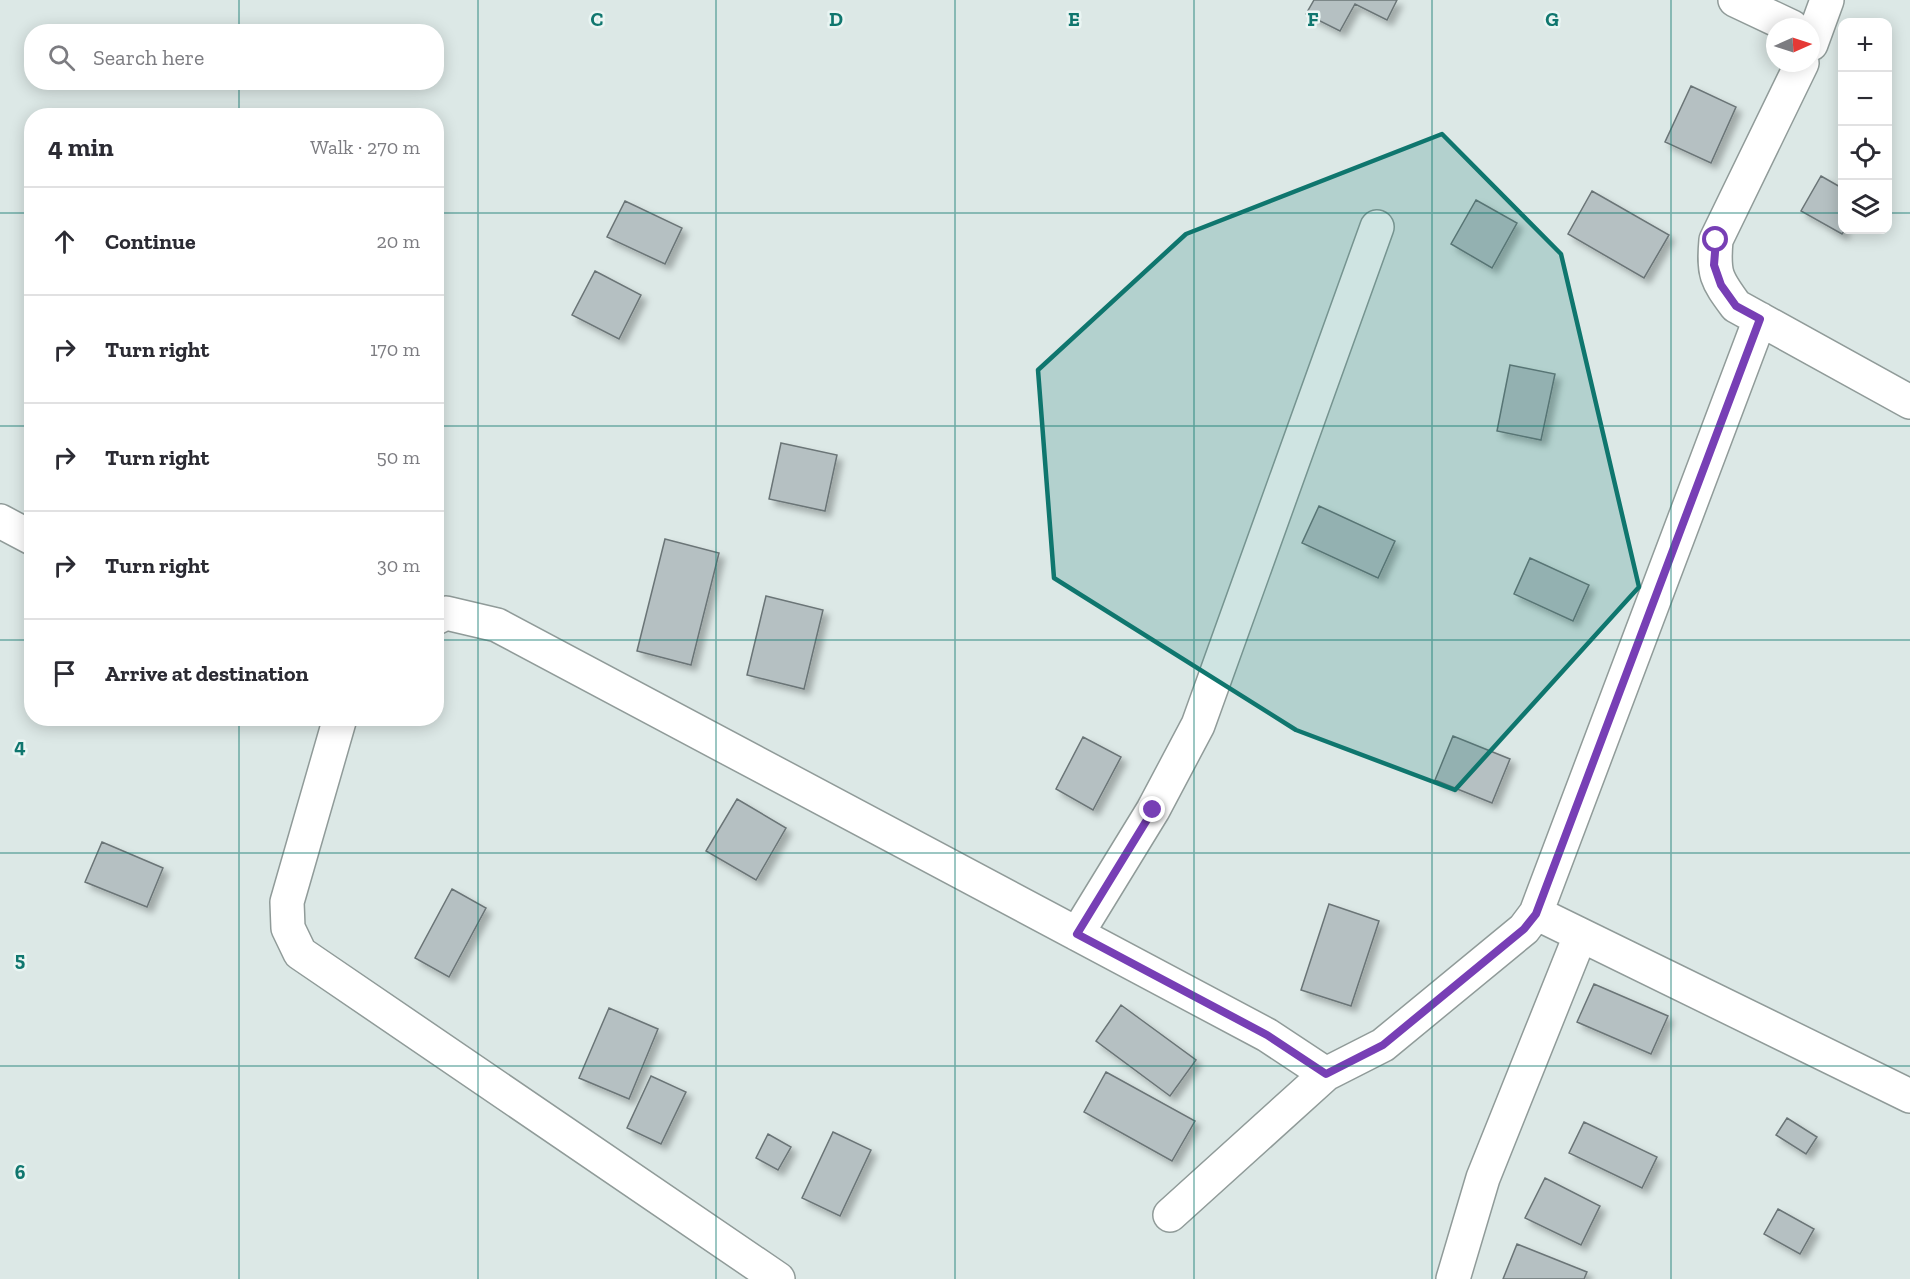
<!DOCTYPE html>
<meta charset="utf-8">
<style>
:root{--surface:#fff;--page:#f7f7f7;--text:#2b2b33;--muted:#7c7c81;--line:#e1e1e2}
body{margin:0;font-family:"Zilla Slab",serif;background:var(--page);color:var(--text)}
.controls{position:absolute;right:18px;top:18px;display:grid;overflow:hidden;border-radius:12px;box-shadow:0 3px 15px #0003}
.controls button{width:54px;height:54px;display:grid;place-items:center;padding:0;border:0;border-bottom:2px solid var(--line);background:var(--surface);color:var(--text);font:30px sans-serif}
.compass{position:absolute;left:1766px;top:18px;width:54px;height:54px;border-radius:50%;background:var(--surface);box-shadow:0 3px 15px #0003;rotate:87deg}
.stop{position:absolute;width:18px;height:18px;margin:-14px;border:4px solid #773fb5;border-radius:50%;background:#fff}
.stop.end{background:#773fb5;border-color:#fff;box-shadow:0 2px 6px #0008}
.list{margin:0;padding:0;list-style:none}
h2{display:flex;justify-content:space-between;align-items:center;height:78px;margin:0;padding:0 24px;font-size:26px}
h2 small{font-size:20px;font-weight:400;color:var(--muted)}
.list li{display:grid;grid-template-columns:39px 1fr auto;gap:18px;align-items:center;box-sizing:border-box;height:108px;padding:0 24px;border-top:2px solid var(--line)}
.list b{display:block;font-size:22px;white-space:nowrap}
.list em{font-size:20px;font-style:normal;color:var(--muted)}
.icon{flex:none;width:33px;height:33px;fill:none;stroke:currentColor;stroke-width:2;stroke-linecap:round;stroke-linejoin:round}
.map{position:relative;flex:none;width:1910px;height:1279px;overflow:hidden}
.search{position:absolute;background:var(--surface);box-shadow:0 3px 15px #0003;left:24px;top:24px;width:420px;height:66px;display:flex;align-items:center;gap:15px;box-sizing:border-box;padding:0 21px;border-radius:24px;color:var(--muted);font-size:22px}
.panel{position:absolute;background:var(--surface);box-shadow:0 3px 15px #0003;left:24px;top:108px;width:420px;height:618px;border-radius:24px}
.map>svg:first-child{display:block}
.building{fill:#b5c0c2;stroke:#6b7577;stroke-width:1.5;filter:url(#shadow)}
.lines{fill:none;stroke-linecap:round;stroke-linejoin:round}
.minor-casing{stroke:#909b99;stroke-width:36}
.minor{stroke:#fff;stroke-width:33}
.route{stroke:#773fb5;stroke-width:8}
.marked{fill:#0f766e;fill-opacity:0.2;stroke:#0f766e;stroke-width:4.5;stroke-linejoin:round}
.grid{fill:none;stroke:#0f766e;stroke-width:1.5;stroke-opacity:0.55}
.grid-label{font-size:20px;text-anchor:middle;font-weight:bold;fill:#0f766e;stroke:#eaf5f3;stroke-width:5;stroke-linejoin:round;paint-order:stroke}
</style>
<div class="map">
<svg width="1910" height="1279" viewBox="0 0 1910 1279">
<defs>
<filter id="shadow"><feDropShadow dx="5.5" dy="5.5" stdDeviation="3" flood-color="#0004"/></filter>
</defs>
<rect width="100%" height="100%" fill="#dce8e6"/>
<path class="building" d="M1314 0H1397L1387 20 1355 4 1340 31 1306 14Z
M1691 86 1736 107 1711 163 1665 142Z
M1821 176 1842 188V230H1845L1842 234 1801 211Z
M1592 191 1669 235 1644 278 1568 234Z
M1476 200 1517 223 1492 268 1451 244Z
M625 201 682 228 665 264 607 237Z
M595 271 641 295 619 339 572 315Z
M1510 365 1555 374 1541 440 1497 431Z
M781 443 837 455 825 511 769 499Z
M1319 506 1395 541 1378 578 1302 543Z
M665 539 719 553 691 665 637 651Z
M1530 558 1589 585 1573 621 1514 594Z
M766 596 823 610 804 689 747 675Z
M1453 736 1510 759 1492 803 1435 780Z
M1083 737 1121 757 1093 810 1056 789Z
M737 799 786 828 756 880 706 851Z
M102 842 163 868 147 907 85 882Z
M452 889 486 908 449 977 415 958Z
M1329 904 1379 921 1351 1006 1301 990Z
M1594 984 1668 1016 1651 1054 1577 1022Z
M1121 1005 1196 1060 1170 1096 1096 1041Z
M609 1008 658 1029 629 1099 579 1078Z
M1106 1072 1195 1121 1172 1161 1084 1112Z
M651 1076 686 1092 661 1144 627 1128Z
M1787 1118 1817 1137 1806 1154 1776 1135Z
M1584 1122 1657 1157 1642 1188 1569 1153Z
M833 1132 871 1150 840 1216 802 1198Z
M768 1134 791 1147 778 1170 756 1158Z
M1545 1178 1600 1206 1581 1245 1525 1218Z
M1778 1209 1814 1229 1800 1254 1764 1234Z
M1517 1244 1587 1272 1584 1279H1503Z"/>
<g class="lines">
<g class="minor-casing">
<path id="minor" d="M1735 0 1792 27
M1811 44 1827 0
M1802 63 1716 240C1713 274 1716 279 1736 306L1910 402
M0 521 32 538
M436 618 446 613 497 625 1267 1035 1326 1074
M340 718 287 902 288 928 300 953 778 1279
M1536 913 1910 1096
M1077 934 1153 810 1198 725 1377 227
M1170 1215 1326 1074 1383 1045 1524 929 1536 913 1760 319
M1453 1279 1483 1178 1580 936"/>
</g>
<use href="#minor" class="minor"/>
</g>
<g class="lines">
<path class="route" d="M1153 810 1077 934 1267 1035 1326 1074 1383 1045 1524 929 1536 914 1760 319 1736 306 1721 285 1714 265 1716 240"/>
</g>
<path class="marked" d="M1442 134 1561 254 1639 587 1455 790 1296 730 1054 578 1038 370 1186 234Z"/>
<path class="grid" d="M239 0V32M478 0V1279M716 0V1279M955 0V1279M1194 0V1279M1432 0V1279M1671 0V1279M239 82V116M0 213H32M436 213H1842M1888 213H1910M0 426H32M436 426H1910M0 640H32M436 640H1910M239 718V1279M0 853H1910M0 1066H1910"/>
<g class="grid-label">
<text x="597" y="26">C</text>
<text x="836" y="26">D</text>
<text x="1074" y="26">E</text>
<text x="1313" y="26">F</text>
<text x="1552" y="26">G</text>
<text x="20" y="753">4</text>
<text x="20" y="966">5</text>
<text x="20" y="1179">6</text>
</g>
</svg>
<div class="controls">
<button>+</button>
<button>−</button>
<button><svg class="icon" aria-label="locate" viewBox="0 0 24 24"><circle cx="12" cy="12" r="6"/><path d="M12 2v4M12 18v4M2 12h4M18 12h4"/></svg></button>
<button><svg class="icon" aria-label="layers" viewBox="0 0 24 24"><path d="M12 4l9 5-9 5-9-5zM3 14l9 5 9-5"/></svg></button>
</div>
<svg class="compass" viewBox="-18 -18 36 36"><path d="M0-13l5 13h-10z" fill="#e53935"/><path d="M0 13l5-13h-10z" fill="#7c7c81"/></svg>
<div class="stop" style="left:1716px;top:240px"></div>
<div class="stop end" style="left:1153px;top:810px"></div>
<div class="search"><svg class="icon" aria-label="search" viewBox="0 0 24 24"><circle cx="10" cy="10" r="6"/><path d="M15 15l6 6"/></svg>Search here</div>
<section class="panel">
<h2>4 min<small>Walk · 270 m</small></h2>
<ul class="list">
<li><svg class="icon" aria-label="ahead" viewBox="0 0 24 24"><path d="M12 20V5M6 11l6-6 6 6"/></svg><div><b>Continue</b></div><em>20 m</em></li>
<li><svg class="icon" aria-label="right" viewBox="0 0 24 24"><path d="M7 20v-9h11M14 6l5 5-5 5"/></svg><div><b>Turn right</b></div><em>170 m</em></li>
<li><svg class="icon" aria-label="right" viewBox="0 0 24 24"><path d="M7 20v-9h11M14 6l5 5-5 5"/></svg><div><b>Turn right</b></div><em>50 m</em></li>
<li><svg class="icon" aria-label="right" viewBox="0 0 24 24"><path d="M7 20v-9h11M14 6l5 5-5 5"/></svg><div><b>Turn right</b></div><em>30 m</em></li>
<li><svg class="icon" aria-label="arrive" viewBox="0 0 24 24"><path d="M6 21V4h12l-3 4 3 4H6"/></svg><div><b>Arrive at destination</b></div></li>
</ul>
</section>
</div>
